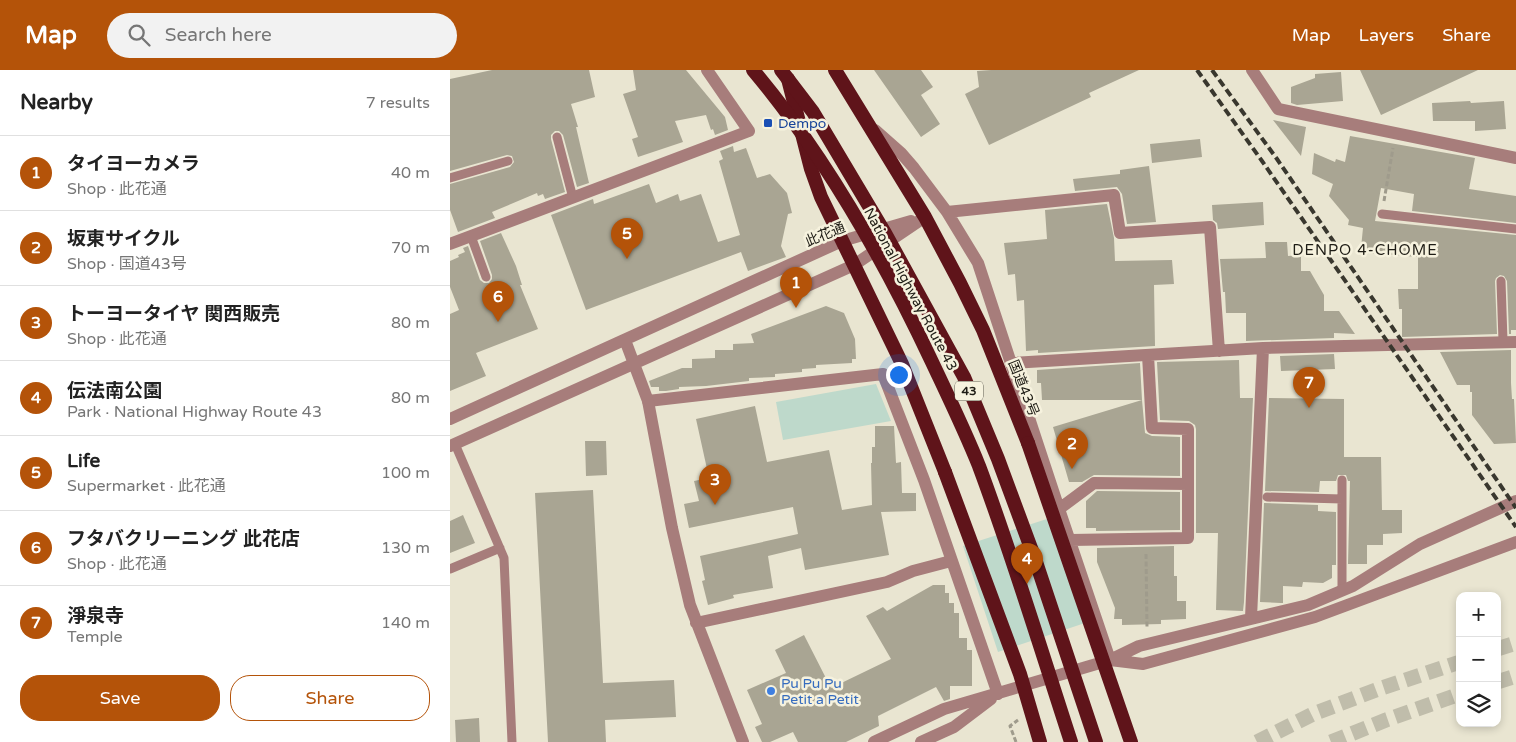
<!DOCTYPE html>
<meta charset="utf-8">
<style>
:root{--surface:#fff;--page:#f2f2f2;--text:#222;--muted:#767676;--line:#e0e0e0;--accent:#b45309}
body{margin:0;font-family:"Varela Round","Noto Sans JP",sans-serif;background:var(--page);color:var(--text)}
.controls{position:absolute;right:15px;bottom:15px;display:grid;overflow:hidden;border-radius:10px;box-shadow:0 2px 8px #0003}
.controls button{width:45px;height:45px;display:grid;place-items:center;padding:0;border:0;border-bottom:1px solid var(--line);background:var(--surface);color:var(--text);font:25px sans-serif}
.you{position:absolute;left:448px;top:304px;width:18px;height:18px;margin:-12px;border:4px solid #fff;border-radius:50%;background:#1a73e8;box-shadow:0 0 0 8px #1a73e833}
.badge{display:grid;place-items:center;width:32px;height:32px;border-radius:50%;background:var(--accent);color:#fff;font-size:16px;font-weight:700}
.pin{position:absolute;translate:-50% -41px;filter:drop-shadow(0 1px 2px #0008)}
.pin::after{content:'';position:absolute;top:26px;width:18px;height:15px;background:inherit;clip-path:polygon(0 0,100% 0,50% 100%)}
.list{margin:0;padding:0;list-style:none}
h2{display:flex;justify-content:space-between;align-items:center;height:65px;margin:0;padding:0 20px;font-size:21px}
h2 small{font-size:16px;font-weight:400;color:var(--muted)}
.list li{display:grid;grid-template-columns:32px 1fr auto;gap:15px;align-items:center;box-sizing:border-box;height:75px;padding:0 20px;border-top:1px solid var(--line)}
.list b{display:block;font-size:19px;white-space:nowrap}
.list p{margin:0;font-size:16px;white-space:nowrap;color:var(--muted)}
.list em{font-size:16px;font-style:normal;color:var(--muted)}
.actions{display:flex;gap:10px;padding:15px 20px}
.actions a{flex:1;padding:11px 0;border:1px solid var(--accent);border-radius:20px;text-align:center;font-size:18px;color:var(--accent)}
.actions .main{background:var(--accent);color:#fff}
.icon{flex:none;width:28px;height:28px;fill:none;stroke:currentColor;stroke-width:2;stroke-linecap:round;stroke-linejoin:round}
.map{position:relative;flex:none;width:1066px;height:672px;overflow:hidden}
header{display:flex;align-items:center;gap:30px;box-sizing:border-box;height:70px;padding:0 25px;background:var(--accent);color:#fff}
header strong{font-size:24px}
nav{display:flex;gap:28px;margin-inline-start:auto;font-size:18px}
.search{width:350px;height:45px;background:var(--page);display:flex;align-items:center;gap:12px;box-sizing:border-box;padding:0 18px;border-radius:28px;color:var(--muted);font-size:19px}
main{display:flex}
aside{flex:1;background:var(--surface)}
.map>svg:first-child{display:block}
.green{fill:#bed9cb}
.building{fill:#a9a593}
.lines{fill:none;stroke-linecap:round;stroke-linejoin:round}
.motorway-tunnel{stroke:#c0bdab;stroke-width:15;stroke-dasharray:15 8;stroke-linecap:butt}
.path{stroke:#9f9b8c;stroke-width:3;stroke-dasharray:5 2.5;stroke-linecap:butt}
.service{stroke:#a77d7b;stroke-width:9}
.minor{stroke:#a77d7b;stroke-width:12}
.tertiary{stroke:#a77d7b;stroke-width:12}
.trunk{stroke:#5f141a;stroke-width:14}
.rail{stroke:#39372e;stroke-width:4;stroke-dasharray:8 4;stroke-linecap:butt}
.trunk-bridge{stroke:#5f141a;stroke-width:14}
.transit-dot{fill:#1a4fb4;stroke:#f6f2de;stroke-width:2}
.shop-dot{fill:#3f7fe0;stroke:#f6f2de;stroke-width:2}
.labels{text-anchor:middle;stroke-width:5;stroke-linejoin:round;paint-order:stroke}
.shield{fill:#f6f2de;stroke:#5f5c51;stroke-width:1}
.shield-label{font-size:12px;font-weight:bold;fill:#1e1c15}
.transit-label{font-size:14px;fill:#164399;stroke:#f6f2de;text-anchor:start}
.street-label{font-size:14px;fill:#1e1c15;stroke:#f6f2de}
.shop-label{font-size:14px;fill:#366cbe;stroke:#f6f2de;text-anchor:start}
.neighbourhood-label{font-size:15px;letter-spacing:1px;fill:#1e1c15;stroke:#f6f2de}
</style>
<header>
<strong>Map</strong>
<div class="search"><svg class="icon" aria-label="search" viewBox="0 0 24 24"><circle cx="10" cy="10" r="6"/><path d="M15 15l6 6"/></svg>Search here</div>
<nav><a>Map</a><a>Layers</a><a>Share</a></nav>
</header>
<main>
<aside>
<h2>Nearby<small>7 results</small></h2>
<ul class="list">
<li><span class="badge">1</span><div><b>タイヨーカメラ</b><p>Shop · 此花通</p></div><em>40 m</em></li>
<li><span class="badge">2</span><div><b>坂東サイクル</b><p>Shop · 国道43号</p></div><em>70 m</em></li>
<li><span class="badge">3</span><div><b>トーヨータイヤ 関西販売</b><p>Shop · 此花通</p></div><em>80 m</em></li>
<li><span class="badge">4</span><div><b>伝法南公園</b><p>Park · National Highway Route 43</p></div><em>80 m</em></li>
<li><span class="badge">5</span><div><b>Life</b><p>Supermarket · 此花通</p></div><em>100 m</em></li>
<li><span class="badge">6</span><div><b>フタバクリーニング 此花店</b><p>Shop · 此花通</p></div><em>130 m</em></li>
<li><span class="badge">7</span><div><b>淨泉寺</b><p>Temple</p></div><em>140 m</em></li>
</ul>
<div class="actions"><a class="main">Save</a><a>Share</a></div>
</aside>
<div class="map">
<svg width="1066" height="672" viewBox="0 0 1066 672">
<rect width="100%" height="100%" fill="#e9e5d1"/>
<path class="green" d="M426 314 441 351 333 370 326 332Z
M606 446 641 551 548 582 513 476Z"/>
<path class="building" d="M42 0H139L145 27 121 34 128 57H126L139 113 127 117 113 65 109 61H105L101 65V69L115 122 95 129 93 124 88 126 87 123 42 142 45 148 8 162 0 140V114L60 97 64 92 62 86 57 85 0 101V9Z
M183 0H236L275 47 278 60 265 65 263 59 261 60 256 45 225 51 233 72 188 87 182 69 188 67 173 24 186 20Z
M424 0H471L483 17 471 25 490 54 471 67Z
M541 0H689L639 23 641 27 539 75 515 24 529 17 527 1Z
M910 0H1028L931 45Z
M891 2 893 31 847 35 841 33V17L865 8V4Z
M1020 31 1021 33 1054 31 1056 59 1025 61V51H983L982 33Z
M823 50 856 57 851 86Z
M900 66 1025 88 1019 119 1066 126V153L962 141 964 124 931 118 925 151 1066 165V260H1061V264H1059L1057 211 1054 206 1050 205 1046 208 1045 211 1047 264 952 267V239H949L948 219H968V187L916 183 917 178H911L913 158 898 155 899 150 879 126 883 114 862 104 864 83 885 92 886 89 895 92Z
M750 69 752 87 702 93 700 74Z
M283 76 284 82 296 78 307 108 320 104 337 123 342 143 338 144 331 176 336 187 298 201 291 182 136 240 101 145 143 129 144 134 199 114 206 133 228 124 230 131 251 124 268 172 290 165 269 91 273 89 270 81Z
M699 96 706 152 677 154 672 124 667 117 625 121 623 109 670 104V100Z
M813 132 814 155 768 159 767 153 763 150 762 135Z
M657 134 664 168 665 191 722 190 724 214 704 215 705 276 588 283V280L576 281 574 230 567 231 565 204 558 205 554 173 597 169 595 140Z
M51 163 66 196 72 215H70L88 259 26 283 36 306 0 321V244L9 240 0 217V191L9 187 8 185 15 182 13 178 18 176 30 210 34 213H39L42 209V205L30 171Z
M815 172H837L838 186 851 185V201H860L874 225V241H889L905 264 884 263V268L796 271V243H776L775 222H773L770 189 816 188Z
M376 236 394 243 405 269 406 289H402V293L366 295V298L352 299V302L325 304V307L299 308V311L256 316 229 317V319L216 321H209V317H201L199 311 232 298H242V289L265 288V280H283V274L304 273 301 264Z
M1061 280V313L1062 329H1064L1066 373 1044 374 1022 345V322H1020V315H1007L990 282Z
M884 284 885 299 831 301 830 286Z
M789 290 790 328H803L794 532 793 541 766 540 768 463H746V359L745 355 739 351 710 350 707 292Z
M690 293 692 330H592L591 313H587V300Z
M819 328 894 329V387H931L932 440H952V463L933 464V475H917V494H898L900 411H898L896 405H888L886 411H870L869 422 815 421Z
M692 330 695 363 702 366 730 367V406L644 405 632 412H619L603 357Z
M305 336 317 392 379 380 392 440 422 435 421 393H422V377H425V356H444L446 393 451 392 452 423H466V441L431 442 439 485 355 500 351 478 318 486 323 518 283 525 284 528 258 535 252 511 255 510 250 486 348 464 343 437 239 458 234 434 249 431 244 411 259 408 246 349Z
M135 371H156L157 405 136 406Z
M143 420 153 613 224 610 226 647 155 650 156 672H98L85 423Z
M647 421 730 422V460L646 461V458H636V431Z
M814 433 868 435V441L886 442V495H882V508L873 513 853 512 852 517 833 516V533H831L810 532Z
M13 445 25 473 0 483V451Z
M724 476V506H727V531H736V549L711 550V554L672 555V549H664L665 538 647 492V478Z
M483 515H495V523H499V533H504V543H509V568H517V580H522V616H500V629L494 631 486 617 428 646 429 656 396 672H348L343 662 320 672H312L305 657 312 654 297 620 336 603 325 580 354 565 381 618 441 589 416 546 433 537 437 541Z
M29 648 30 672H6L5 650Z"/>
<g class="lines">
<path class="motorway-tunnel" d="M1047 579 1066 573
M1047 612 1066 606
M807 672 863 644 926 620 1010 592
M881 672 936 650 1010 624"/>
<path class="path" d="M934 131 943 78
M696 484 697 558
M566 672 560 656 568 650"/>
<path class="service" d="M107 67 123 128
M0 108 58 91
M932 144 1066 159
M21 166 36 207
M1051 211 1053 271
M5 374 54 488 62 672
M892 410V521
M817 427 892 429
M0 499 50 478"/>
<path class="minor" d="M802 0 828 39 1066 88
M425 60 451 83 464 98 497 142 528 193 609 439 660 590
M497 142 664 125 670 163 760 157 769 281
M0 174 299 61 257 0
M562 293 813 278 1066 272
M198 331 433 304 474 410 548 624
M609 439 644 413 738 414
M621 470 738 468V359L702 358 698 285
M801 548 813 278
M660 590 693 594 865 547 1066 472
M424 672 494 639 660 590 689 576 858 535 903 516 970 474 1066 431
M471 672 504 657 541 629"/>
<path class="tertiary" d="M175 270 198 331 222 458 240 535 293 672
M0 349 392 171 461 151
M0 376 404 195 475 147
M246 553 437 512 463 501 501 491"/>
<path class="trunk" d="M385 0 475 147 510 213 533 260 578 373
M338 9 361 99 371 127 452 294 495 402"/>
<path class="rail" d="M747 0 812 91 1066 457
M762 0 827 89 1066 438"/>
<path class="trunk-bridge" d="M303 0C376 87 434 190 482 292 498 326 515 361 529 396 563 487 591 580 621 672
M331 0 363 42 435 163 514 307 548 389 585 489 646 672
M578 373 681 672
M495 402 570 604 590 672"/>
</g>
<rect class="transit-dot" x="313" y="48" width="10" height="10" rx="2.5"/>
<circle class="shop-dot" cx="321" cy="621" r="5"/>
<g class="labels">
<rect class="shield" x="505" y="311.5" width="28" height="19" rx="4"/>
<g class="shield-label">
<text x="519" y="325">43</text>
</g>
<g class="transit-label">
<text x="328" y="58">Dempo</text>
</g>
<g class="street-label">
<text transform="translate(375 164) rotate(-22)" y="5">此花通</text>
<text transform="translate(461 219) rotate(62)" y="5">National Highway Route 43</text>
<text transform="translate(574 318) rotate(68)" y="5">国道43号</text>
</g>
<g class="shop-label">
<text x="331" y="618">Pu Pu Pu<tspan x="331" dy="16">Petit a Petit</tspan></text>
</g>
<g class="neighbourhood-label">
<text x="915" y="185">DENPO 4-CHOME</text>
</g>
</g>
</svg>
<div class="controls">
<button>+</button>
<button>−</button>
<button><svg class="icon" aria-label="layers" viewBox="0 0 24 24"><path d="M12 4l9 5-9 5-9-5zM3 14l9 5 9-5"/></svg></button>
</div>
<div class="you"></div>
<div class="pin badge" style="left:346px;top:238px">1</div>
<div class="pin badge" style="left:622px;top:399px">2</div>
<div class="pin badge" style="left:265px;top:435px">3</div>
<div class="pin badge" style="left:577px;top:514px">4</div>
<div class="pin badge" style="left:177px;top:189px">5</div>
<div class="pin badge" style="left:48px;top:252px">6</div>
<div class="pin badge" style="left:859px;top:338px">7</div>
</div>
</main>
